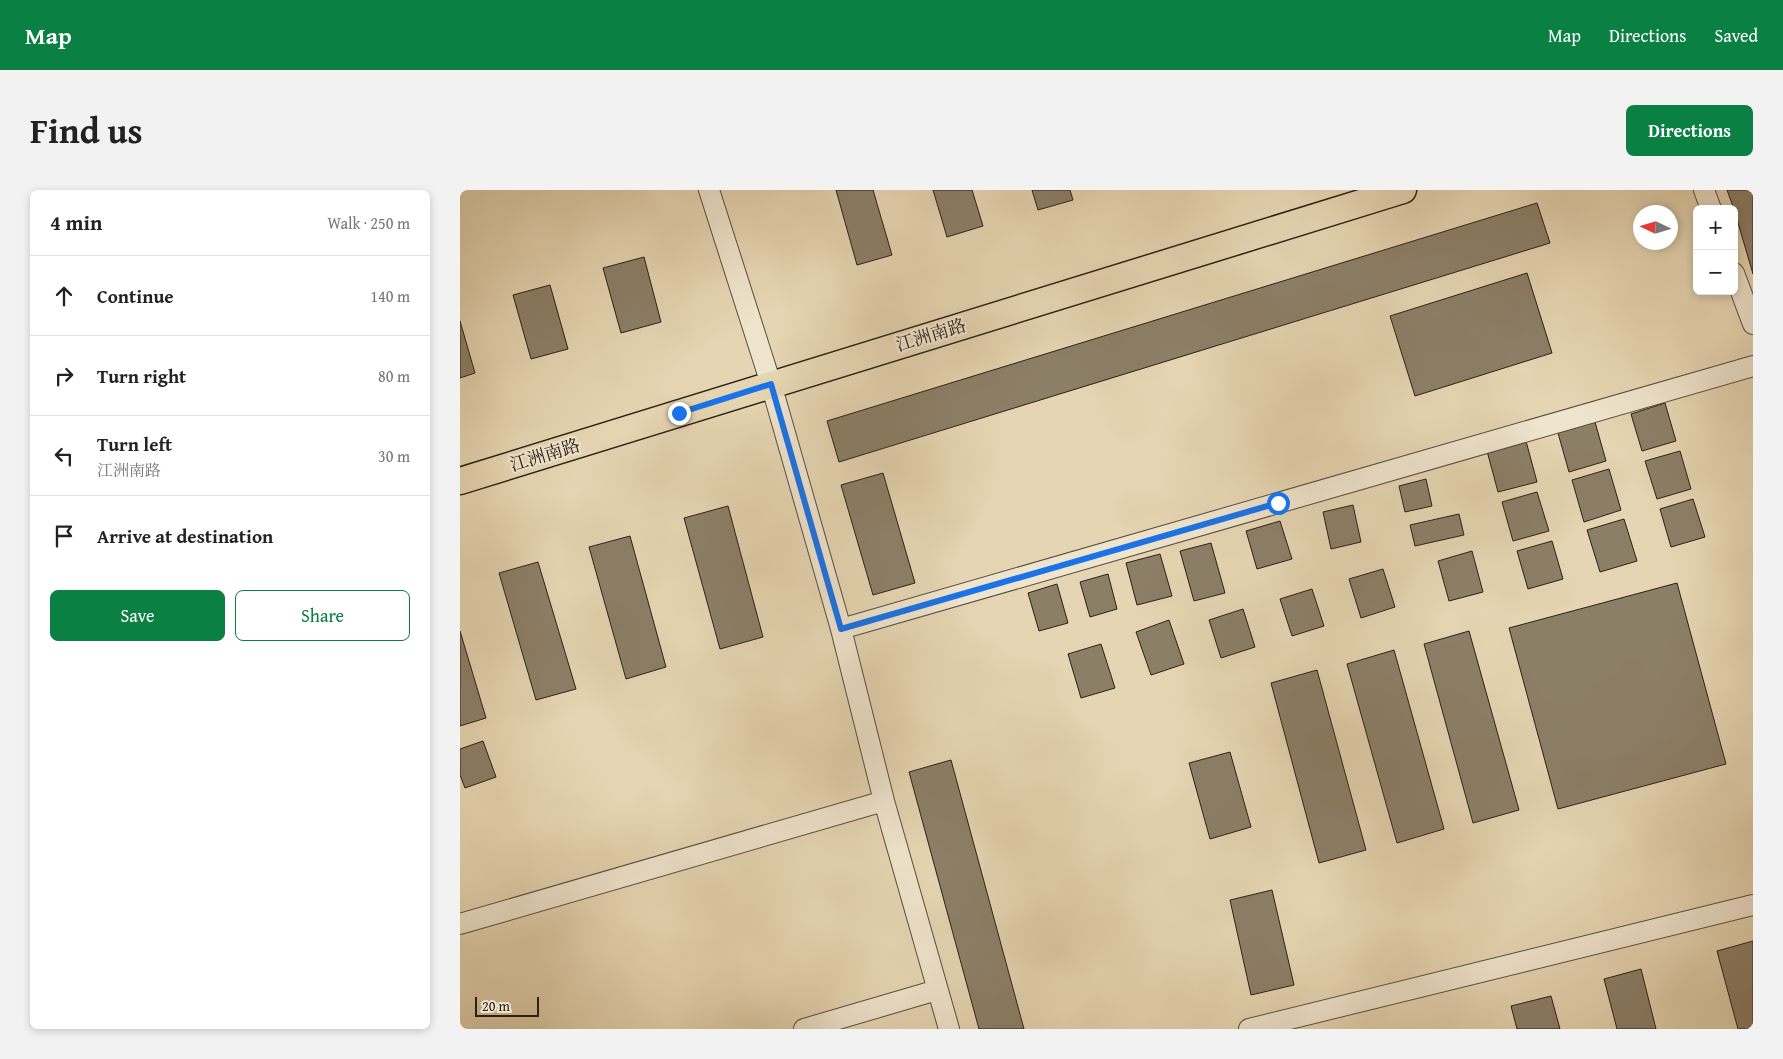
<!DOCTYPE html>
<meta charset="utf-8">
<style>
:root{--surface:#fff;--page:#f2f2f2;--text:#222;--muted:#767676;--line:#e0e0e0;--accent:#0b8043}
body{margin:0;font-family:"Gentium Book Plus","Noto Serif SC",serif;background:var(--page);color:var(--text)}
.controls{position:absolute;right:15px;top:15px;display:grid;overflow:hidden;border-radius:8px;box-shadow:0 2px 8px #0003}
.controls button{width:45px;height:45px;display:grid;place-items:center;padding:0;border:0;border-bottom:1px solid var(--line);background:var(--surface);color:var(--text);font:25px sans-serif}
.compass{position:absolute;left:1173px;top:15px;width:45px;height:45px;border-radius:50%;background:var(--surface);box-shadow:0 2px 8px #0003;rotate:274deg}
.scale{position:absolute;left:15px;bottom:12px;width:64px;box-sizing:border-box;padding-left:5px;border:2px solid #2a2117;border-top:0;font-size:14px;line-height:18px;white-space:nowrap;color:#2a2117;-webkit-text-stroke:4px #efe4cd;paint-order:stroke}
.stop{position:absolute;width:15px;height:15px;margin:-11px;border:4px solid #1a73e8;border-radius:50%;background:#fff}
.stop.end{background:#1a73e8;border-color:#fff;box-shadow:0 1px 5px #0008}
.list{margin:0;padding:0;list-style:none}
h2{display:flex;justify-content:space-between;align-items:center;height:65px;margin:0;padding:0 20px;font-size:21px}
h2 small{font-size:16px;font-weight:400;color:var(--muted)}
.list li{display:grid;grid-template-columns:32px 1fr auto;gap:15px;align-items:center;box-sizing:border-box;height:80px;padding:0 20px;border-top:1px solid var(--line)}
.list b{display:block;font-size:19px;white-space:nowrap}
.list p{margin:0;font-size:16px;white-space:nowrap;color:var(--muted)}
.list em{font-size:16px;font-style:normal;color:var(--muted)}
.actions{display:flex;gap:10px;padding:15px 20px}
.actions a{flex:1;padding:11px 0;border:1px solid var(--accent);border-radius:8px;text-align:center;font-size:18px;color:var(--accent)}
.actions .main{background:var(--accent);color:#fff}
.icon{flex:none;width:28px;height:28px;fill:none;stroke:currentColor;stroke-width:2;stroke-linecap:round;stroke-linejoin:round}
.map{position:relative;flex:none;width:1293px;height:839px;overflow:hidden;border-radius:8px}
header{display:flex;align-items:center;gap:30px;box-sizing:border-box;height:70px;padding:0 25px;background:var(--accent);color:#fff}
header strong{font-size:24px}
nav{display:flex;gap:28px;margin-inline-start:auto;font-size:18px}
.intro{display:flex;align-items:center;justify-content:space-between;box-sizing:border-box;height:120px;padding:0 30px}
h1{margin:0;font-size:35px}
.button{padding:12px 22px;border-radius:8px;background:var(--accent);color:#fff;font-size:18px;font-weight:700}
main{display:flex;gap:30px;padding:0 30px}
aside{flex:1;background:var(--surface);border-radius:8px;box-shadow:0 2px 8px #0003}
.map>svg:first-child{display:block}
.building{fill:#8c7f68;stroke:#2a2117}
.lines{fill:none;stroke-linecap:round;stroke-linejoin:round}
.minor-casing{stroke:#594e3e;stroke-width:22}
.major-casing{stroke:#2a2117;stroke-width:29}
.minor{stroke:#efe4cd;stroke-width:20}
.major{stroke:#e6d5b2;stroke-width:26}
.route{stroke:#1a73e8;stroke-width:6}
.labels{text-anchor:middle;stroke-width:4.5;stroke-linejoin:round;paint-order:stroke}
.street-label{font-size:18px;fill:#2a2117;stroke:#efe4cd}
</style>
<header>
<strong>Map</strong>
<nav><a>Map</a><a>Directions</a><a>Saved</a></nav>
</header>
<div class="intro"><h1>Find us</h1><a class="button">Directions</a></div>
<main>
<aside>
<h2>4 min<small>Walk · 250 m</small></h2>
<ul class="list">
<li><svg class="icon" aria-label="ahead" viewBox="0 0 24 24"><path d="M12 20V5M6 11l6-6 6 6"/></svg><div><b>Continue</b></div><em>140 m</em></li>
<li><svg class="icon" aria-label="right" viewBox="0 0 24 24"><path d="M7 20v-9h11M14 6l5 5-5 5"/></svg><div><b>Turn right</b></div><em>80 m</em></li>
<li><svg class="icon" aria-label="left" viewBox="0 0 24 24"><path d="M17 20v-9H6M10 6l-5 5 5 5"/></svg><div><b>Turn left</b><p>江洲南路</p></div><em>30 m</em></li>
<li><svg class="icon" aria-label="arrive" viewBox="0 0 24 24"><path d="M6 21V4h12l-3 4 3 4H6"/></svg><div><b>Arrive at destination</b></div></li>
</ul>
<div class="actions"><a class="main">Save</a><a>Share</a></div>
</aside>
<div class="map">
<svg width="1293" height="839" viewBox="0 0 1293 839">
<rect width="100%" height="100%" fill="#e6d5b2"/>
<filter id="stains"><feTurbulence type="fractalNoise" baseFrequency=".004" numOctaves="4"/><feColorMatrix values="0 0 0 0 .2 0 0 0 0 .09 0 0 0 0 .02 0 0 0 .5 -.17"/></filter>
<radialGradient id="worn" r=".72"><stop offset=".6" stop-color="#630" stop-opacity="0"/><stop offset="1" stop-color="#630" stop-opacity=".3"/></radialGradient>
<path class="building" d="M376 0H413L432 65 397 75Z
M473 0H512L523 36 487 47Z
M572 0H610L613 10 578 20Z
M1267 0H1293V84L1274 19Z
M1077 13 1090 53 379 272 367 231Z
M184 67 201 132 161 143 143 78Z
M1067 83 1092 163 955 206 930 126Z
M90 95 108 159 71 169 53 105Z
M0 131 15 183 0 188Z
M1205 213 1216 251 1182 261 1171 224Z
M1135 232 1146 271 1109 282 1098 243Z
M1066 251 1077 292 1038 302 1027 261Z
M1220 261 1231 299 1197 309 1185 271Z
M1149 279 1161 320 1124 332 1112 290Z
M423 283 455 393 413 405 381 295Z
M966 289 972 316 945 322 939 296Z
M1077 302 1089 341 1053 351 1042 312Z
M1233 309 1245 347 1211 357 1200 319Z
M893 315 901 352 871 359 863 322Z
M268 316 303 447 260 459 224 328Z
M999 324 1004 345 955 356 950 335Z
M1164 329 1177 371 1140 382 1127 340Z
M820 331 832 369 797 379 786 341Z
M170 346 206 477 166 489 129 357Z
M1092 351 1103 389 1068 399 1057 361Z
M751 353 765 403 734 411 720 361Z
M1012 361 1023 402 989 411 978 371Z
M700 364 712 406 677 415 666 373Z
M78 372 116 499 76 510 39 383Z
M923 379 935 417 901 428 889 389Z
M648 384 657 419 630 427 620 392Z
M1217 393 1266 574 1098 619 1049 438Z
M597 394 608 433 579 441 568 403Z
M852 399 864 436 832 446 820 409Z
M783 419 795 457 761 468 749 430Z
M709 430 724 474 691 485 676 442Z
M0 441 26 528 0 536Z
M1009 441 1059 620 1013 633 964 454Z
M641 454 655 498 621 508 608 464Z
M934 460 984 639 937 653 887 474Z
M857 480 906 660 859 673 811 493Z
M23 551 36 587 5 598 0 585V559Z
M770 562 791 637 750 649 729 573Z
M491 570 564 839H519L449 582Z
M812 700 834 795 791 805 770 710Z
M1293 751V839H1278L1257 761Z
M1181 779 1196 839H1157L1144 789Z
M1091 806 1100 839H1057L1051 816Z"/>
<g class="lines">
<g class="minor-casing">
<path id="minor" d="M249 0 311 194 381 439 424 611 489 839
M1244 0 1251 19
M1274 83 1293 134
M381 439 1293 176
M0 734 424 611
M344 839 477 800
M789 839 1293 715"/>
</g>
<g class="major-casing">
<path id="major" d="M0 291 943 0"/>
</g>
<use href="#minor" class="minor"/>
<use href="#major" class="major"/>
</g>
<g class="lines">
<path class="route" d="M219 223 311 194 381 439 818 313"/>
</g>
<g class="labels">
<g class="street-label">
<text transform="translate(471 145) rotate(-17)" y="6">江洲南路</text>
<text transform="translate(85 265) rotate(-17)" y="6">江洲南路</text>
</g>
</g>
<rect width="100%" height="100%" filter="url(#stains)"/>
<rect width="100%" height="100%" fill="url(#worn)"/>
</svg>
<div class="controls">
<button>+</button>
<button>−</button>
</div>
<svg class="compass" viewBox="-18 -18 36 36"><path d="M0-13l5 13h-10z" fill="#e53935"/><path d="M0 13l5-13h-10z" fill="#767676"/></svg>
<div class="scale">20 m</div>
<div class="stop" style="left:818px;top:313px"></div>
<div class="stop end" style="left:219px;top:223px"></div>
</div>
</main>
